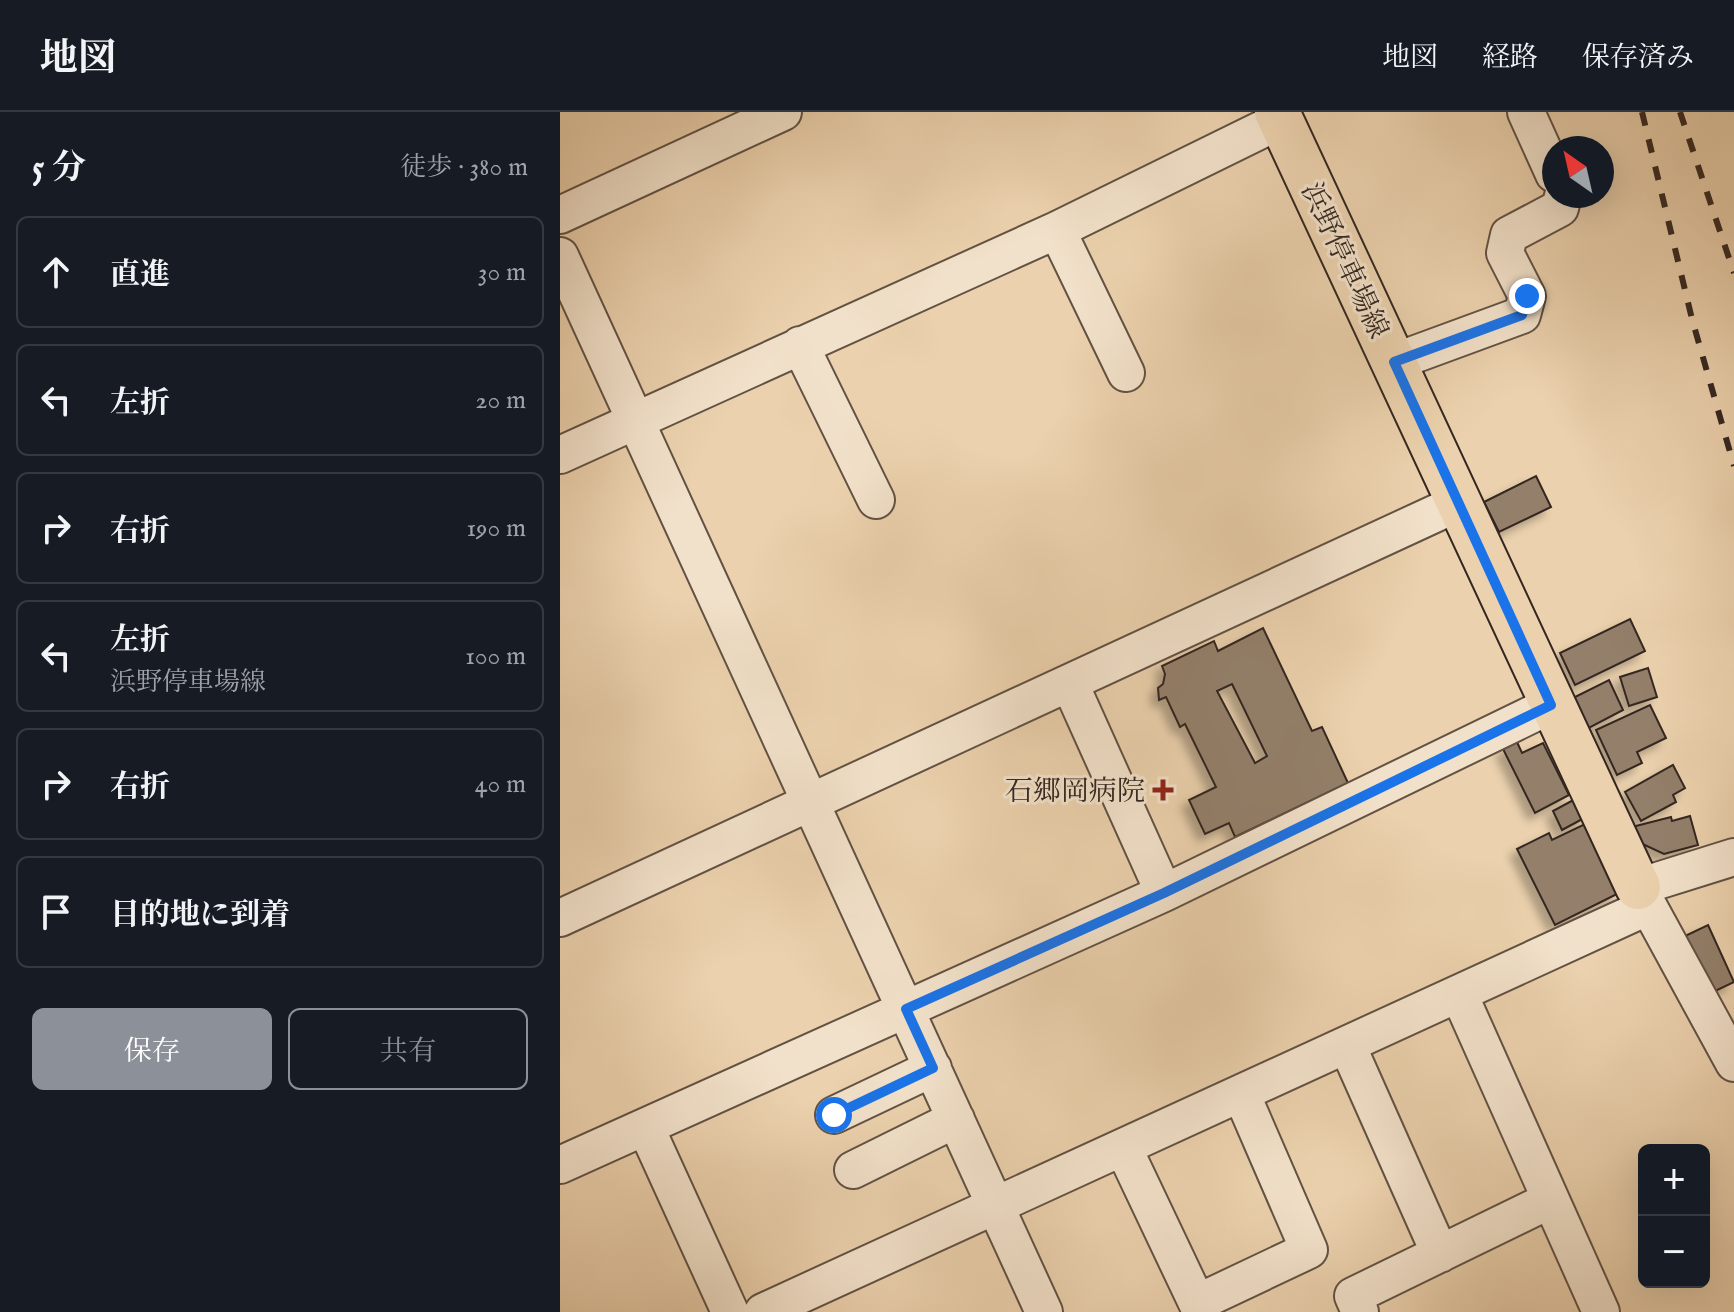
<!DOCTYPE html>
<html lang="ja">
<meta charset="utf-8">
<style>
:root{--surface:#171b24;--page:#242831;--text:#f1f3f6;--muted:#9ea1a6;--line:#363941;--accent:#8c9099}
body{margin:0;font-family:"IM FELL English","Noto Serif JP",serif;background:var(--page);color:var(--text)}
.controls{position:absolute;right:24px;bottom:24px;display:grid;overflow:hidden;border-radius:12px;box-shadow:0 8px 32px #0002}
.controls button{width:72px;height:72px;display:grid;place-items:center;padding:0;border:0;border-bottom:2px solid var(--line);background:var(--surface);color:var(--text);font:40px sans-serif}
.compass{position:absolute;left:982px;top:24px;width:72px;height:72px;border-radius:50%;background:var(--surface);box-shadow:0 8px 32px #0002;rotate:326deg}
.stop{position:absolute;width:24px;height:24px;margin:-18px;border:6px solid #1a73e8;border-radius:50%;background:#fff}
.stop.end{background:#1a73e8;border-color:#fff;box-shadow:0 2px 8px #0008}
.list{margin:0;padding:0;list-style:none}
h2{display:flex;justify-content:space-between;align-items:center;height:104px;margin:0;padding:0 32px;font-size:34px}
h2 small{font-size:26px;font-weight:400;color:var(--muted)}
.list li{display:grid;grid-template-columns:52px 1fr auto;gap:24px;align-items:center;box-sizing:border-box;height:112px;margin:0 16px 16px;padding:0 16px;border:2px solid var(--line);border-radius:12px}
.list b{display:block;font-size:30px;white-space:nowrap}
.list p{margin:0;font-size:26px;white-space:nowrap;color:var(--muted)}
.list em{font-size:26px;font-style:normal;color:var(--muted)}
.actions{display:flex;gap:16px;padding:24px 32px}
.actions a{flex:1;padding:18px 0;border:2px solid var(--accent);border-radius:12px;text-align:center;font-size:28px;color:var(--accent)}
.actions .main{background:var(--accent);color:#fff}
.icon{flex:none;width:44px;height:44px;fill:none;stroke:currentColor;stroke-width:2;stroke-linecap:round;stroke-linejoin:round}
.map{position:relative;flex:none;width:1174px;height:1200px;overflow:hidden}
header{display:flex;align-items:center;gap:48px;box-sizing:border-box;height:112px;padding:0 40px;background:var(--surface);border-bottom:2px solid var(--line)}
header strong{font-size:38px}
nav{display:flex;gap:44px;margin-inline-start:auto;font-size:28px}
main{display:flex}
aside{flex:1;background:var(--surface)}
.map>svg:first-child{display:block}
.building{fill:#937f6a;stroke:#342721;stroke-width:2;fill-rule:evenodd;filter:url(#shadow)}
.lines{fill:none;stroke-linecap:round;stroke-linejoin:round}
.minor-casing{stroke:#625244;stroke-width:40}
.major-casing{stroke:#342721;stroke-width:48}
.minor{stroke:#f2e1ca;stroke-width:36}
.major{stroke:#ebd1ad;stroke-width:44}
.rail{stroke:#342721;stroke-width:6;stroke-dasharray:14 14;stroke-linecap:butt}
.route{stroke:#1a73e8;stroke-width:10}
.poi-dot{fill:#8f2418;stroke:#f2e1ca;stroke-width:3}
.labels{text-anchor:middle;stroke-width:6;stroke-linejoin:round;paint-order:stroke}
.street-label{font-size:28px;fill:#342721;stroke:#f2e1ca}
.poi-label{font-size:28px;fill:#342721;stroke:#f2e1ca;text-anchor:end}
</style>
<header>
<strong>地図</strong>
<nav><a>地図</a><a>経路</a><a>保存済み</a></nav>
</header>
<main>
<aside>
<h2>5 分<small>徒歩 · 380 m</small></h2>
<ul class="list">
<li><svg class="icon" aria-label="ahead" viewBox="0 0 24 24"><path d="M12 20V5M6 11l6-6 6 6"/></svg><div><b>直進</b></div><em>30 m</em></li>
<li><svg class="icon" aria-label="left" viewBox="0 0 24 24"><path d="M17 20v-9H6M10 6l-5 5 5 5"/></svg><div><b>左折</b></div><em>20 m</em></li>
<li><svg class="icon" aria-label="right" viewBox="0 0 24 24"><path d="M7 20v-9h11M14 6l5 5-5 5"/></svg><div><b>右折</b></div><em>190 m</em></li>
<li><svg class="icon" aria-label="left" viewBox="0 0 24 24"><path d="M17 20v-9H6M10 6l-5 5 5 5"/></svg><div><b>左折</b><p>浜野停車場線</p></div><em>100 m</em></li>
<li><svg class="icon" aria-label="right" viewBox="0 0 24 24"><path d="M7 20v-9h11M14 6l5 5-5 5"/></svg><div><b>右折</b></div><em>40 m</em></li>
<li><svg class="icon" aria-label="arrive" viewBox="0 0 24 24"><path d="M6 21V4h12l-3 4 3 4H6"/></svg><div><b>目的地に到着</b></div></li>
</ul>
<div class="actions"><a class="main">保存</a><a>共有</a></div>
</aside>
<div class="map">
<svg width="1174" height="1200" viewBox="0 0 1174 1200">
<defs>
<filter id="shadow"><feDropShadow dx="-7" dy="7" stdDeviation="4" flood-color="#0004"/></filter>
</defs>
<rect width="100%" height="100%" fill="#ebd1ad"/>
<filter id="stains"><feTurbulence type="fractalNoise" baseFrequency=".0025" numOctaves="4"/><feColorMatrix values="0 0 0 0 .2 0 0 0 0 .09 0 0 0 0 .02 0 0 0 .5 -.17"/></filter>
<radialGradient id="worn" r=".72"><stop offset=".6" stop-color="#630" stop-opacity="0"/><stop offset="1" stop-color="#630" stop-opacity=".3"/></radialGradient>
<path class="building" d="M976 364 991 395 939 420 924 390Z
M1070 507 1085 539 1015 573 1000 541Z
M703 516 752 619 762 615 788 671 675 725 669 711 645 722 629 688 656 675 625 612 620 615 606 585 599 588 598 576 603 572 605 562 602 554 654 529 658 539ZM672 572 707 644 695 651 657 579Z
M1088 556 1097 585 1069 594 1060 565Z
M1049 568 1063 598 1023 619 1007 589Z
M1090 593 1106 626 1077 640 1082 651 1057 663 1036 618Z
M957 630 962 641 983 631 1009 683 975 701 943 637Z
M1113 653 1125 676 1113 683 1116 690 1081 709 1065 680Z
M1019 685 1028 704 1002 718 993 699Z
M1130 704 1138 733 1104 742 1076 729 1072 715 1111 705 1112 709Z
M1025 712 1059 781 995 813 957 737 989 721 992 728Z
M1148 813 1174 870 1149 882 1123 825Z"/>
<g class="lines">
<g class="minor-casing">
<path id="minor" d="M966 0 994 62
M0 103 223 0
M497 118 566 261
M0 144 484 1200
M240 233 316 388
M834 250 962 203 967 184 945 141 949 123 1000 96 1003 84
M0 343 497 118 721 8
M510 572 604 781
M1174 745 1078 775 1174 951
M0 806 898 391
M899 882 1041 1200
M787 933 880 1142
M274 1003 373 956
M86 1016 170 1200
M563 1035 637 1191 749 1138 681 981
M0 1053 604 781 991 593
M293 1058 396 1007
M203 1200 1087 795
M800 1200 793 1184 990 1088"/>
</g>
<g class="major-casing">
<path id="major" d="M717 0 1078 775"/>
</g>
<use href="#minor" class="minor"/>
<use href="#major" class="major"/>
<path class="rail" d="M1082 0 1132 207 1174 354
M1120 0 1174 161"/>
</g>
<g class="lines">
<path class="route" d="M274 1003 373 956 346 897 604 781 991 593 834 250 962 203 967 184"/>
</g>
<path class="poi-dot" d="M599 666h8v8h8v8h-8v8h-8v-8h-8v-8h8z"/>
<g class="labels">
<g class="street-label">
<text transform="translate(786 148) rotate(65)" y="10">浜野停車場線</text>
</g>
<g class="poi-label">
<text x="585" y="688">石郷岡病院</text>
</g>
</g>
<rect width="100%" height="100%" filter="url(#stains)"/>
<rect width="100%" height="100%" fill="url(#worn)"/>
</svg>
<div class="controls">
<button>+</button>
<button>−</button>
</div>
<svg class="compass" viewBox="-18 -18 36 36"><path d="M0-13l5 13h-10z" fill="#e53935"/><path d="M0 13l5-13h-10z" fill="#9ea1a6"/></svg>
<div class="stop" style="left:274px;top:1003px"></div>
<div class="stop end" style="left:967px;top:184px"></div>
</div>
</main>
